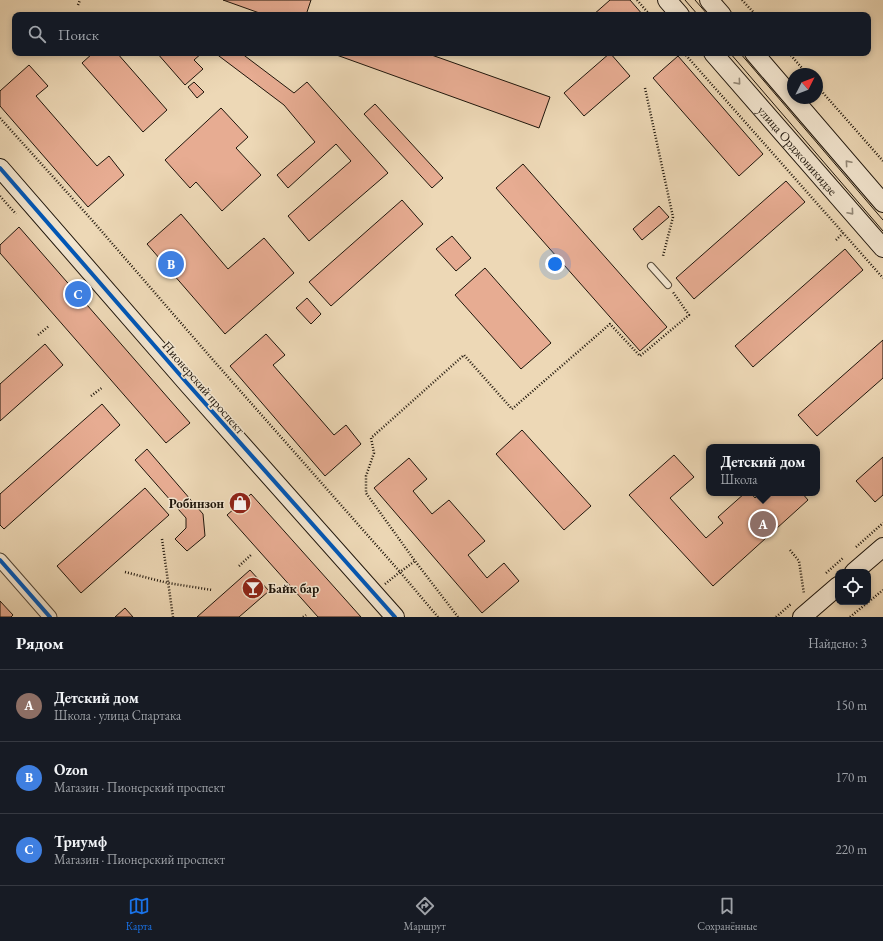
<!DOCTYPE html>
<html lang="ru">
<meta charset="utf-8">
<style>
:root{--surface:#171b24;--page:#20242c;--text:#f1f3f6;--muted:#9ea1a6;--line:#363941;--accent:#1a73e8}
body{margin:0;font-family:"EB Garamond",serif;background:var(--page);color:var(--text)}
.controls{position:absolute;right:12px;bottom:12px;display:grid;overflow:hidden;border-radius:8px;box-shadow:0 2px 6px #0003}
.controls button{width:36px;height:36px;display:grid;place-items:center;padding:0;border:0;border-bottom:1px solid var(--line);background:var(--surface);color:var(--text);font:20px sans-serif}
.compass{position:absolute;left:787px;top:68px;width:36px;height:36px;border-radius:50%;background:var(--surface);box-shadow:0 2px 6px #0003;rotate:48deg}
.you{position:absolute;left:555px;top:264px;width:14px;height:14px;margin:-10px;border:3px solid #fff;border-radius:50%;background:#1a73e8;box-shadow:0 0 0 6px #1a73e833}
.badge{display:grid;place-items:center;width:26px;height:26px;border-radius:50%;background:var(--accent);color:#fff;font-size:13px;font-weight:700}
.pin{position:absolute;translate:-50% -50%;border:2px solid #fff;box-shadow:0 1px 4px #0006}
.popup{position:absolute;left:706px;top:444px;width:114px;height:52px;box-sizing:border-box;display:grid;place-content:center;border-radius:8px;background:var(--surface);filter:drop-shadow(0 1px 3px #0005);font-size:13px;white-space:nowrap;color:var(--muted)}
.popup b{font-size:15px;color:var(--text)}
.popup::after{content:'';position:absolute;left:50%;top:100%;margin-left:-8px;border:8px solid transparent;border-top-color:var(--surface)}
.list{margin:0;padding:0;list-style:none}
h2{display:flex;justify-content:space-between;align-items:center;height:52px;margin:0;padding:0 16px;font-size:17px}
h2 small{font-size:13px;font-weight:400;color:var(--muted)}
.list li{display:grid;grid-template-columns:26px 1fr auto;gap:12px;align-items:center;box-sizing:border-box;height:72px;padding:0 16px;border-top:1px solid var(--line)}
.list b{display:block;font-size:15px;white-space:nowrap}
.list p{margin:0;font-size:13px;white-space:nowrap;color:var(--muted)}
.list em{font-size:13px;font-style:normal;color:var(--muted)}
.icon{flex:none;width:22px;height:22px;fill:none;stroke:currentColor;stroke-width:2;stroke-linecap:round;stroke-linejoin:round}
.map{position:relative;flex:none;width:883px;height:617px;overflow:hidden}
.search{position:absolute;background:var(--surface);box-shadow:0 2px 6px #0003;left:12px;right:12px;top:12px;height:44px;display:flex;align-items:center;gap:10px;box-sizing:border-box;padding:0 14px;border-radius:8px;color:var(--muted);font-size:15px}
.sheet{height:268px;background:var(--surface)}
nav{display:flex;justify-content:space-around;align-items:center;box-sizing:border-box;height:56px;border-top:1px solid var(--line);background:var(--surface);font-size:11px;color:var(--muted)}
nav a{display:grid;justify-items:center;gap:2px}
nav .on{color:var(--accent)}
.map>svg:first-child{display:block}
.building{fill:#e7ac92;stroke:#1e150b}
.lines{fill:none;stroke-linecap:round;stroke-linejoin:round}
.lane-casing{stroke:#524636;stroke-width:8}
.street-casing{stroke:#524636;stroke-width:15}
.secondary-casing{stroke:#1e150b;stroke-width:20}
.path{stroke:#1e150b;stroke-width:2.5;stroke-dasharray:1 2;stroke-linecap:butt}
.lane{stroke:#f3e6d0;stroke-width:6}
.street{stroke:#f3e6d0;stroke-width:13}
.secondary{stroke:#f3e6d0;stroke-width:18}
.tram{stroke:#1e150b;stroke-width:1}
.cycleway-casing{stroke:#f3e6d0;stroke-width:6}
.cycleway{stroke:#0057b8;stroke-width:4}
.oneway{stroke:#938877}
.labels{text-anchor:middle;stroke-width:3;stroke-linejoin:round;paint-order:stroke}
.street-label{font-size:13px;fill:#1e150b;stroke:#f3e6d0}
.poi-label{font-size:13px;font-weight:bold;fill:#1e150b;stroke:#f3e6d0;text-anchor:end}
</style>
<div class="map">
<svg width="883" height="617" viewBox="0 0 883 617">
<rect width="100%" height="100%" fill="#edd8b6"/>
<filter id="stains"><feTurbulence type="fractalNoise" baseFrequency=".005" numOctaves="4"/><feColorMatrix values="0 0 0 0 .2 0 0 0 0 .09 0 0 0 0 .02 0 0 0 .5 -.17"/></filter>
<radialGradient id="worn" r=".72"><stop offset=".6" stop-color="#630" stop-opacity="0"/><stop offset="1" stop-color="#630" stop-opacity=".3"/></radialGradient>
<path class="building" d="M223 0H311L306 15H265Z
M610 0H630L643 15H593Z
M93 53H117L167 110 143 132 82 63Z
M157 53H202L194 60 203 69 185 85Z
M215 53H241L294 93 307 82 388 173 309 241 288 216 351 161 336 144 288 188 277 175 315 142 284 105Z
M331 53H426L550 97 539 128Z
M610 53 630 76 584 116 564 93Z
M678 56 763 154 739 176 653 78Z
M29 65 48 86 36 96 97 166 109 156 124 175 88 207 0 106V91Z
M194 82 204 92 197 98 188 87Z
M375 104 443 178 432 188 364 114Z
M221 108 248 137 236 148 261 175 222 211 196 182 190 188 165 160Z
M523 164 667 327 640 351 496 188Z
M786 181 805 202 694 299 676 278Z
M402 200 423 224 331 306 309 282Z
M659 206 669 217 642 240 633 229Z
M181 214 228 269 264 238 294 273 225 334 147 244Z
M19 227 190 423 166 443 0 253V245Z
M452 236 471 258 456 271 436 249Z
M845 249 863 270 753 367 735 346Z
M485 268 551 343 521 369 455 295Z
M307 298 321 314 311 324 296 308Z
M266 334 285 355 273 365 334 435 346 425 361 444 325 476 230 366Z
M883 340V378L817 436 798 415Z
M45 344 63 365 0 421V384Z
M102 404 120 425 4 529 0 525V494Z
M522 430 591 506 564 530 496 454Z
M147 449 203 514 205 536 187 551 175 539 186 528V518L135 460Z
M674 455 694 477 670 498 706 538 723 523 718 517 745 493H751L755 498 760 493H802L808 500 713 586 629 495Z
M883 457V495L875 502 856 481Z
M409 458 427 479 413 491 432 514 449 500 485 541 468 555 487 578 504 563 519 581 482 613 374 488Z
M145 488 169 515 81 593 57 566Z
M251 494 361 617H318L227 515Z
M250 570 269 591 239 617H197Z
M0 601 13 615 11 617H0Z
M125 608 133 617H115Z"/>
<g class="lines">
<g class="lane-casing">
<path id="lane" d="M651 266 668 285"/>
</g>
<g class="street-casing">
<path id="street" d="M0 560 50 617"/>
</g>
<g class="secondary-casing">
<g id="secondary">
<path d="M667 0 680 15"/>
<path d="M709 0 722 15"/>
<path id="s1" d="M713 53 883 248"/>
<path d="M754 53 883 203"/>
<path d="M0 168 187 383 395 617"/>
<path d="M854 572 883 547"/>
<path d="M802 617 838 586"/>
</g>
</g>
<path class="path" d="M637 0 650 15
M742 0 756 15
M78 5 80 0
M684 53 883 278
M789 53 807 74
M817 86 883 161
M645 88 673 217 663 256
M0 118 91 219 213 360 400 572 438 617
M0 196 16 214
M836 240 843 233
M38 335 49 326
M91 396 103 387
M162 539 173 617
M856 547 883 523
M790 550 799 561 804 594
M239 566 252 554
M125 572 168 583 212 590
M826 573 843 558
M385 584 400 572 415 561
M303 617 306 615
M458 617 415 561 366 493V476L374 453 371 438 464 355 512 409 610 324 640 356 689 315 673 292
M776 617 791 604
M850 617 883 590"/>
<use href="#lane" class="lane"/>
<use href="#street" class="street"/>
<use href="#secondary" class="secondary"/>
<path class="tram" d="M685 0 698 15
M695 0 708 15
M730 53 883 231
M740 53 883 220"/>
<g class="cycleway-casing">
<path id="cycleway" d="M0 168 187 383 395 617
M0 560 50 617"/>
</g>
<use href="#cycleway" class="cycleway"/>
</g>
<defs><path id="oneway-chevron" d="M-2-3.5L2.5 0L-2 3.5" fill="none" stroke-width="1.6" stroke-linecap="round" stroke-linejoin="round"/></defs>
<g class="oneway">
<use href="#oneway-chevron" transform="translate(738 82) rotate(49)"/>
<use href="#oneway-chevron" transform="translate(848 163) rotate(-131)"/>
<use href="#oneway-chevron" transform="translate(851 212) rotate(49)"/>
</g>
<defs>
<g id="shop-disc" transform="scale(1.15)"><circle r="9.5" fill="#8f2418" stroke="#f3e6d0"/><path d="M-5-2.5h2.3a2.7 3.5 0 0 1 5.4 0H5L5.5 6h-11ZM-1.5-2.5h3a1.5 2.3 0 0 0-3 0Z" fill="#fff"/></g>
<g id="bar-disc" transform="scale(1.15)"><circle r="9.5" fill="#8f2418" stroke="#f3e6d0"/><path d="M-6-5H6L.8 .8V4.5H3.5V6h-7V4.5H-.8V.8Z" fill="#fff"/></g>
</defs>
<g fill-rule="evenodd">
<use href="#shop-disc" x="240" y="503"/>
<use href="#bar-disc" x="253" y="588"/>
</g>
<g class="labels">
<g class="street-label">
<text dy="5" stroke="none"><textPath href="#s1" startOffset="129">улица Орджоникидзе</textPath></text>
<text transform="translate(204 387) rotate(49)" y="5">Пионерский проспект</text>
</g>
<g class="poi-label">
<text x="224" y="508">Робинзон</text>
<text x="268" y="593" text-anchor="start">Байк бар</text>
</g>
</g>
<rect width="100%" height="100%" filter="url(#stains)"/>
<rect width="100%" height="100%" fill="url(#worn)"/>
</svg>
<div class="controls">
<button><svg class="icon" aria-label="locate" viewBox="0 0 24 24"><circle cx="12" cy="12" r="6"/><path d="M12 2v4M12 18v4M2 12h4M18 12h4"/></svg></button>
</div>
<svg class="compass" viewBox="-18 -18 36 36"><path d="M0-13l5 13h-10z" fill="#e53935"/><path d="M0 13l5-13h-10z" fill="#9ea1a6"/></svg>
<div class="you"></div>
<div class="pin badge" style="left:763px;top:524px;background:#8d6e63">A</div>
<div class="popup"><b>Детский дом</b>Школа</div>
<div class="pin badge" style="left:171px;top:264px;background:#3f7fe0">B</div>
<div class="pin badge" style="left:78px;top:294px;background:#3f7fe0">C</div>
<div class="search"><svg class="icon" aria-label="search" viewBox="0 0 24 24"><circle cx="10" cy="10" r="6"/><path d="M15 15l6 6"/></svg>Поиск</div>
</div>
<section class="sheet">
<h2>Рядом<small>Найдено: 3</small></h2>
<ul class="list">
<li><span class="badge" style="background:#8d6e63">A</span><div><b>Детский дом</b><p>Школа · улица Спартака</p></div><em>150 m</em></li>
<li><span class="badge" style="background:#3f7fe0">B</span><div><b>Ozon</b><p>Магазин · Пионерский проспект</p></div><em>170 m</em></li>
<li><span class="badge" style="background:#3f7fe0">C</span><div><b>Триумф</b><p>Магазин · Пионерский проспект</p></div><em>220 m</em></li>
</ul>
</section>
<nav>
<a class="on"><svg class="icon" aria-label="map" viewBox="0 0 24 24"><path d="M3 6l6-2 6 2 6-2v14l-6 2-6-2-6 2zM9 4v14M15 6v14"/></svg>Карта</a>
<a><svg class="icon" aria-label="directions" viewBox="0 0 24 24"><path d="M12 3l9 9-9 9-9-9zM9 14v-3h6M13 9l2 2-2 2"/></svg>Маршрут</a>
<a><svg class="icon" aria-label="saved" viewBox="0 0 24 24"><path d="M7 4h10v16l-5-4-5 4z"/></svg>Сохранённые</a>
</nav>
